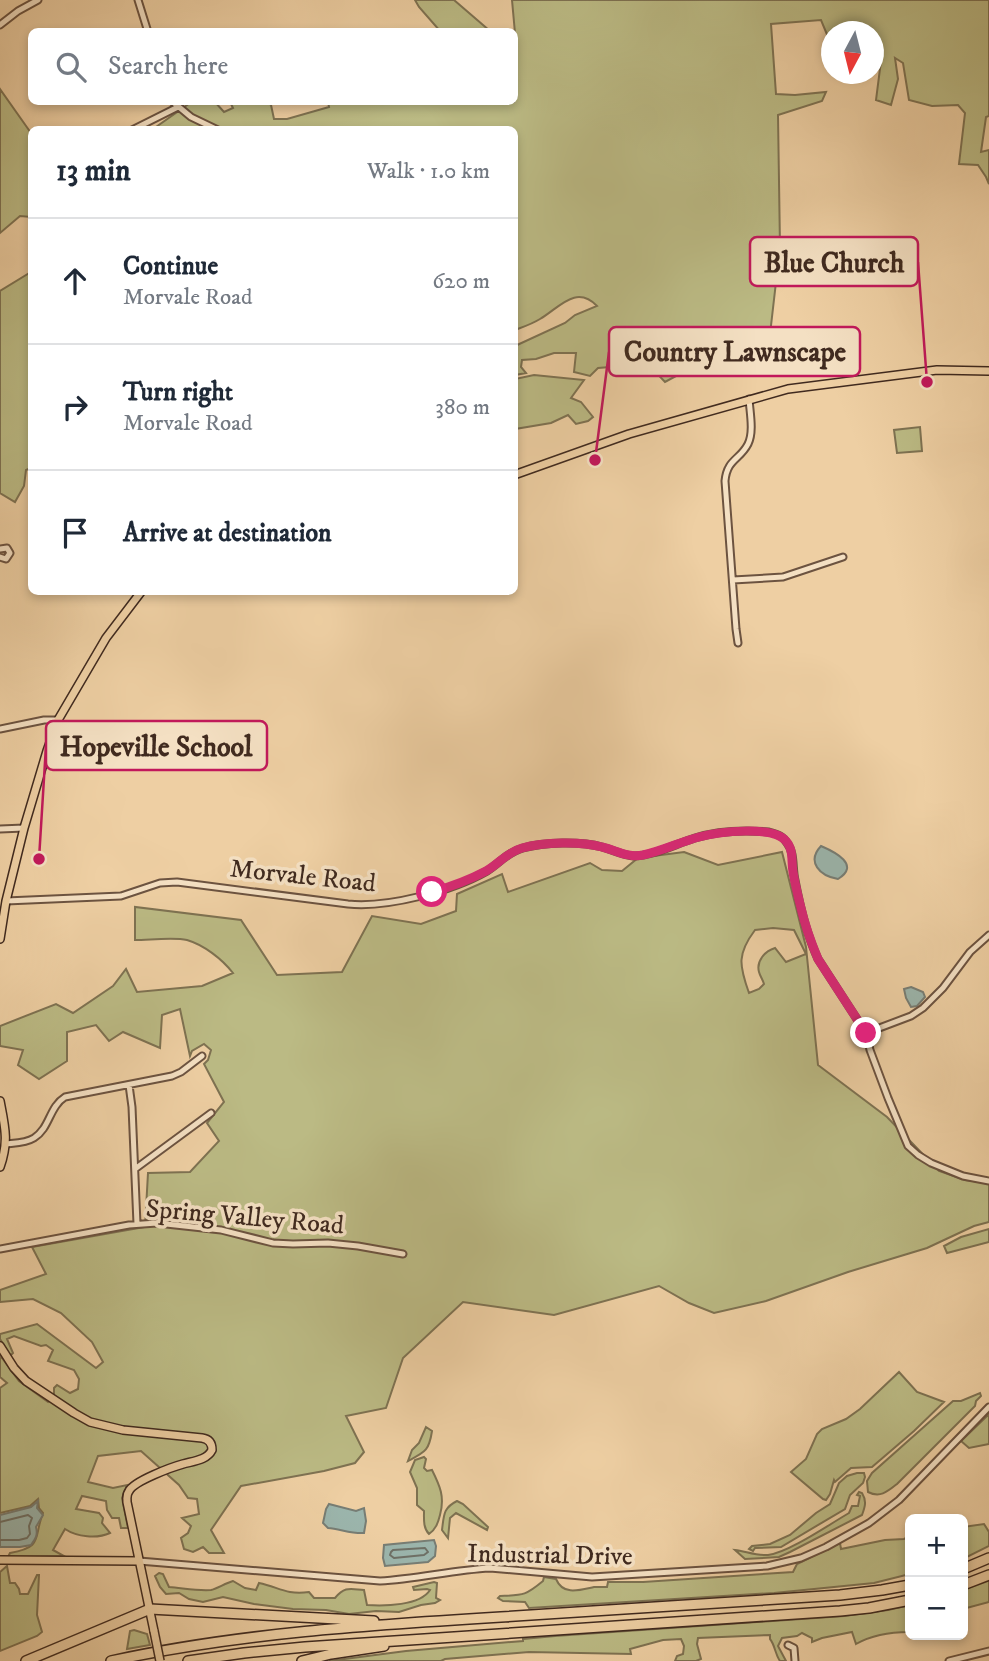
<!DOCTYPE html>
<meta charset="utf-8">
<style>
:root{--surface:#fff;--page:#f2f2f3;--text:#1f2937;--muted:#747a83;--line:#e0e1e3}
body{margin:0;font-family:"IM FELL DW Pica",serif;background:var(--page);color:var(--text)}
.controls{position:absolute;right:21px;bottom:21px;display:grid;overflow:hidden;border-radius:10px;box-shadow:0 4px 10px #0003}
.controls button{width:63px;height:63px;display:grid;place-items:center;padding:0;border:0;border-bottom:2px solid var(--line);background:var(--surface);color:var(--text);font:35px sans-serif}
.compass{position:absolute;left:821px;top:21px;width:63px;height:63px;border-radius:50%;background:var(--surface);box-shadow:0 4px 10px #0003;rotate:187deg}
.stop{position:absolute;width:21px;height:21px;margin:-16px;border:5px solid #db2777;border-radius:50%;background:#fff}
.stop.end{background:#db2777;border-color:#fff;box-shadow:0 2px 7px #0008}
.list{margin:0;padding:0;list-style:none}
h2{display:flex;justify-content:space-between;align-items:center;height:91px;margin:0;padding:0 28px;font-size:30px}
h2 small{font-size:23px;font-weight:400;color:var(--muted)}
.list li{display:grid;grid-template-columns:46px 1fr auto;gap:21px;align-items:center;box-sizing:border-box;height:126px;padding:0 28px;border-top:2px solid var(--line)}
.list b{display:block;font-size:26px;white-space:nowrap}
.list p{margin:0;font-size:23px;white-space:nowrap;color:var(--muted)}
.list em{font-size:23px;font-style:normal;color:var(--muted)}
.icon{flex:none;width:38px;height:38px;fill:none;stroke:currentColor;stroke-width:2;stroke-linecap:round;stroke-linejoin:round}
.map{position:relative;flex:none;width:989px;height:1661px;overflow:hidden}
.search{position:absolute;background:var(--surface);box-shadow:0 4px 10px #0003;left:28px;top:28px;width:490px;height:77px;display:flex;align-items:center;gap:18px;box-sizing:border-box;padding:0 24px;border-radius:10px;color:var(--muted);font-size:26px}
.panel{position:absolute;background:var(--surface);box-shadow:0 4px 10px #0003;left:28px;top:126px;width:490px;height:469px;border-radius:10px}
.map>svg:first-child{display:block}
.green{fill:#bbba84;stroke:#7e7252;stroke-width:2;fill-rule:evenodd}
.water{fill:#9bb5ac;stroke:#777d74;stroke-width:2}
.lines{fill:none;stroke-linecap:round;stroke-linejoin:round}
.shore{stroke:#6e7066;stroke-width:2}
.minor-casing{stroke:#6c5340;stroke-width:9}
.major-casing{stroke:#402a1f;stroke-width:10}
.highway-casing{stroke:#402a1f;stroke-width:12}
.minor{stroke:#f4e0c3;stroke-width:5}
.major{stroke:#eecfa3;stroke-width:7}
.highway{stroke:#eecfa3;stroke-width:9}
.major-bridge-casing{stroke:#402a1f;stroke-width:10;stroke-linecap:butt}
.major-bridge{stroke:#eecfa3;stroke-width:7}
.route{stroke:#db2777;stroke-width:9}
.labels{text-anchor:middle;stroke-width:7;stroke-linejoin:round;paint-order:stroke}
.street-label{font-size:26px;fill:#402a1f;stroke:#f4e0c3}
.leader{fill:none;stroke:#c2185b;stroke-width:2.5}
.callout-dot{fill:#c2185b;stroke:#f4e0c3;stroke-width:2.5}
.callout{fill:#f4e0c3;stroke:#c2185b;stroke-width:2.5}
.callout-label{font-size:28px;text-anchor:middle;font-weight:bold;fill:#402a1f}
</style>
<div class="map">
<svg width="989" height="1661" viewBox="0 0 989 1661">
<rect width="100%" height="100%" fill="#eecfa3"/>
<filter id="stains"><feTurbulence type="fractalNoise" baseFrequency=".00286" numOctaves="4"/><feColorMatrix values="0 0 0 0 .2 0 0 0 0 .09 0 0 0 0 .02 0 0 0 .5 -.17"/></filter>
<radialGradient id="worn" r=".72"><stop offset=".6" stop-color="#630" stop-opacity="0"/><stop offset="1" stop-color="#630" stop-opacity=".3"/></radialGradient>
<path class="green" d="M415 0H454L490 31H440L419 7Z
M512 0H989V116L986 117 981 152 989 150V184L986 177 978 165 959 164 965 113 958 105 932 106 909 100 903 63 895 58 898 79 891 105 876 100 881 61H874V32H832L831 44 821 20 771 24 776 94 795 95 826 92 822 101 778 115 780 247 769 343 676 376 665 382 648 364 598 368 590 376 574 372 576 353H554L536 359 522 360 521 367 526 373 515 375V346L565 323 575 315 597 306C576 284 559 308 540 319 532 324 523 327 515 330L514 130H156V127L190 103 215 102 224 112 233 108 230 102H266L271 105 274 119H287L329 107 328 102H514L515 33Z
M0 89 31 133V182L29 188 31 190V217L20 216 0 233Z
M31 272V468L26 470 24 486 15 502 0 493V291Z
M534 375 584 380 571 398 581 402 593 417 588 421 576 424 568 415 551 423 515 429V379Z
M920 427 922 451 897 453 894 430Z
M684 852 718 865 782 852 806 947 818 1065 887 1117 939 1171 965 1180 989 1183V1222L974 1226 927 1248 848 1272 766 1301 714 1313 689 1303 659 1286 554 1315 463 1302 403 1358 386 1408 346 1416 364 1452 355 1463 324 1471 241 1486 211 1530 224 1553H209L203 1547 193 1552 184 1549 181 1538 188 1533 191 1526 182 1518 199 1514 197 1499 188 1498 179 1485 141 1451 98 1456 88 1482 113 1488 127 1485 122 1498 128 1528H121L119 1518H112L107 1510 106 1501 82 1496 76 1509 99 1513 103 1518 102 1523 110 1533C97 1539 77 1537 65 1529L53 1550 64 1556 8 1557 10 1553C44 1547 33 1538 43 1513L39 1508 38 1499 30 1506 0 1513V1388L7 1383 0 1377V1355L19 1381 48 1402 54 1395V1388L57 1385 70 1393 78 1389 79 1379 74 1370 48 1361 53 1350 46 1345 41 1346 14 1336 7 1339 13 1353 10 1356 0 1339V1334L37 1324 96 1368 103 1362 92 1342 61 1313 33 1299 0 1302V1290L46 1274 32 1247 145 1227 148 1173 190 1172 219 1141 207 1123 224 1102 204 1064 208 1060 211 1050 204 1044 192 1051 190 1056 180 1009 162 1015 160 1048 123 1032 109 1041 96 1025 67 1032V1061L39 1079 18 1065 23 1050 0 1046V1026L56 1004 73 1013 113 986 126 969 137 992 202 986 233 973C222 959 204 945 187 940 174 937 149 940 135 940V907L241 920 277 975 342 972 372 916 421 924 456 911 457 894 502 874 508 892 590 863 602 870 622 871 638 858ZM773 928 794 930 806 954 786 962 775 948C765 951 756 961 759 972 760 976 763 980 764 984L759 989 749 993C739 965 737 954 755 930Z
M989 1229V1242L947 1253 944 1246 961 1237Z
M899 1372 917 1392 944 1402 914 1431 872 1467 851 1468 835 1482 834 1480 830 1494 826 1500 823 1499 791 1472 806 1459 817 1434 822 1429 846 1419 860 1409Z
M980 1393 981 1396 976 1401 975 1406 897 1484C887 1492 880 1498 868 1492L867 1481 872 1473 953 1401H961Z
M989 1414V1444L969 1448 961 1441Z
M426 1427 432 1431C429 1451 425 1452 408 1461L412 1450 419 1443Z
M424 1457 426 1459 424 1468 427 1471 432 1470C440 1486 445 1497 440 1515 438 1523 436 1529 429 1534 423 1528 424 1519 424 1511L417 1505V1488L410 1472 415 1460Z
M857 1473H864L865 1477 863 1483 850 1495 845 1509 781 1547 755 1548 753 1551 749 1549 752 1546 770 1544 790 1535 816 1513 830 1504 839 1483 847 1476Z
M859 1492 862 1493C867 1501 865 1507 862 1515L790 1552 779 1557 745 1559 735 1550C745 1551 756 1556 768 1555 788 1553 830 1524 849 1513L852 1506H858L860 1496 857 1495Z
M457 1501 463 1504 488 1527 487 1530 456 1513 450 1518 448 1538 442 1530C444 1515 443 1508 457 1501Z
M984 1524 989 1532V1546L963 1559V1527Z
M910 1536V1574L874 1583 774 1593 529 1608 525 1602 503 1601 498 1598 500 1596C523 1595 525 1596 543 1581L544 1577 556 1579C563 1596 580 1590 594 1587 598 1587 603 1587 607 1587L608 1582H643L793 1572 797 1564 840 1543 841 1549 885 1540 904 1539Z
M7 1566 10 1583H15L19 1589 20 1594H28L37 1575H39L37 1615 42 1632 37 1636 0 1651V1572Z
M159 1573 163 1574 169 1587C183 1588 196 1591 211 1590 216 1589 226 1583 233 1581L245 1588 256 1590 259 1583C279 1587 285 1595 309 1592L314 1598H335C345 1586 350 1589 364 1590L367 1605C384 1606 420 1606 430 1590L427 1589 414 1590 413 1587 434 1582 437 1583 436 1598 440 1600 435 1603 421 1605 399 1612 376 1611 349 1614 326 1610 293 1609 254 1604 223 1597 203 1602 189 1599 179 1593 166 1594 160 1587 155 1576Z
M989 1579V1602L963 1609V1590Z
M910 1605 909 1632C891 1632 872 1635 856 1644L852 1632 822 1638 812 1642V1638L802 1633 797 1636 782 1638 778 1646 786 1661H780C775 1654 775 1645 770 1639V1635L698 1638 697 1644 701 1659 696 1661H675L677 1656 683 1654 684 1646 681 1639 663 1640 630 1649 631 1654 529 1652 445 1659 441 1661H329L406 1651 523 1641V1639L555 1636 844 1616 888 1610Z
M134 1630 147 1634 150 1645 127 1649 130 1631Z"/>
<path class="water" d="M821 846C835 852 861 865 838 879 820 876 806 862 821 846Z
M911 987 923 992 925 997 917 1006 911 1007 906 998 904 989Z
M38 1501 37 1508 43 1515 36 1527C38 1535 36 1538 31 1545L20 1547H0V1515L31 1507Z
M329 1504 356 1511 364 1508 366 1521 364 1533C352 1534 340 1529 328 1528L323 1523 326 1509Z
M434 1540 436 1546 435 1556 428 1562 385 1566 383 1558 384 1545Z"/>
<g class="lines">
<path class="shore" d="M0 1522 28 1515 32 1518 29 1526 30 1534 27 1538 19 1540H0
M425 1548 428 1552 424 1555 394 1558 390 1555 391 1552 393 1550Z"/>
<g class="minor-casing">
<path id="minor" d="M138 0 148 32
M0 25 18 11 38 0
M173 102 191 117 218 130
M132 130 178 107
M0 549 7 548 10 553 6 559 0 557
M733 580 783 577 843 557
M738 643 736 629 725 481C727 459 740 460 748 444 754 432 750 413 749 399
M0 729 44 720H58
M0 829 24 828
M6 901 121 896 160 883 177 882 348 904C388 908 452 891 487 871 499 863 508 852 523 848 544 842 581 841 602 847 613 850 622 855 633 856 654 856 675 844 695 838 717 831 746 830 769 832 777 834 783 836 787 843 795 853 792 868 795 880 800 907 806 933 818 959L866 1033 870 1050 888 1098 908 1146 918 1155 931 1163 963 1176 989 1181
M866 1033 911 1016 923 1008 943 988 970 952 989 935
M129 1085 132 1107 137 1224
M6 1144C15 1143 26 1143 34 1138 50 1128 49 1107 65 1097L172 1076 181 1072 202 1056
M135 1169 211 1113
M0 1249 129 1225 157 1223 221 1230 273 1243 293 1244 328 1243 358 1246 403 1254
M139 1561 380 1581C417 1579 453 1570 490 1568L592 1577 767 1566 801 1558 826 1547 869 1523 899 1500 989 1407
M788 1645 794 1648 795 1661
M949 1661 989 1651"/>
</g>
<g class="major-casing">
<path id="major" d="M514 475 629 434 788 389 937 370 989 371
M0 939 6 901 24 828 47 751 58 720 106 638 141 592
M0 1101C5 1127 9 1142 0 1167
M0 1346 14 1368 26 1381 74 1413 90 1422 123 1430 202 1438C209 1439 212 1443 212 1450 207 1460 194 1461 183 1464 172 1467 134 1481 129 1491 126 1495 127 1497 127 1502L154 1631
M0 1560 139 1561"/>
</g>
<g class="highway-casing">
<path id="highway" d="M963 1569 989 1558
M963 1585 989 1575
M26 1661 150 1609 374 1621
M111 1661C239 1633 370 1625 501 1617 614 1610 727 1602 840 1595L882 1590 910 1585
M188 1661 244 1653 305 1647 840 1611 869 1608 910 1600
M302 1661 331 1654 384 1646"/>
</g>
<use href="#minor" class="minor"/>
<use href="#major" class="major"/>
<use href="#highway" class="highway"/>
<g class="major-bridge-casing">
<path id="major-bridge" d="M154 1631 160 1661"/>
</g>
<use href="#major-bridge" class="major-bridge"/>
</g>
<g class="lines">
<path class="route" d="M432 892C450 887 469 880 486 871 499 864 507 852 522 848 543 842 580 841 602 847 616 850 627 858 643 855 662 851 680 842 699 837 718 832 773 825 786 841 794 850 791 861 793 872 795 884 798 896 801 908 805 926 811 942 818 959L866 1033"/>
</g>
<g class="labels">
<g class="street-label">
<text transform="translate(303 875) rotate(6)" y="9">Morvale Road</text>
<text transform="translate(245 1216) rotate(5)" y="9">Spring Valley Road</text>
<text transform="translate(550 1554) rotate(1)" y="9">Industrial Drive</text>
</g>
</g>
<path class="leader" d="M927 382L918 262M595 460L609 352M39 859L46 746"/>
<g class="callout-dot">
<circle cx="927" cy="382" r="7"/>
<circle cx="595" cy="460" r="7"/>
<circle cx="39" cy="859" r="7"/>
</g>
<g class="callout">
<rect x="750" y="237" width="168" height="49" rx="7"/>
<rect x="609" y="327" width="251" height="49" rx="7"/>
<rect x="46" y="721" width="221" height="49" rx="7"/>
</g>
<g class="callout-label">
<text x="834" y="272">Blue Church</text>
<text x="735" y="361">Country Lawnscape</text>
<text x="156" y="756">Hopeville School</text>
</g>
<rect width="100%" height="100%" filter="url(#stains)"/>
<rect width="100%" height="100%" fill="url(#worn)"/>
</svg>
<div class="controls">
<button>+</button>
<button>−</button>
</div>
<svg class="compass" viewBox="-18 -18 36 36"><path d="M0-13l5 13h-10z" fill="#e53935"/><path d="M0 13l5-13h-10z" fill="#747a83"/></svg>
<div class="stop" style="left:432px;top:892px"></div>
<div class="stop end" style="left:866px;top:1033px"></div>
<div class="search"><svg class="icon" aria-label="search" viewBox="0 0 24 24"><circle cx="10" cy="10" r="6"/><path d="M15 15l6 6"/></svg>Search here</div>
<section class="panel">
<h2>13 min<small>Walk · 1.0 km</small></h2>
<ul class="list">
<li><svg class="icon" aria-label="ahead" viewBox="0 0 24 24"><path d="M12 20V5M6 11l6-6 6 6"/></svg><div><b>Continue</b><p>Morvale Road</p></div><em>620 m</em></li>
<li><svg class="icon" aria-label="right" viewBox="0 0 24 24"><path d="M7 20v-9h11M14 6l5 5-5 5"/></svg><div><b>Turn right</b><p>Morvale Road</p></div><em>380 m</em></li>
<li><svg class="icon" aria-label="arrive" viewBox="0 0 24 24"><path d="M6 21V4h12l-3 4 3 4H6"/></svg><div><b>Arrive at destination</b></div></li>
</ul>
</section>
</div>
